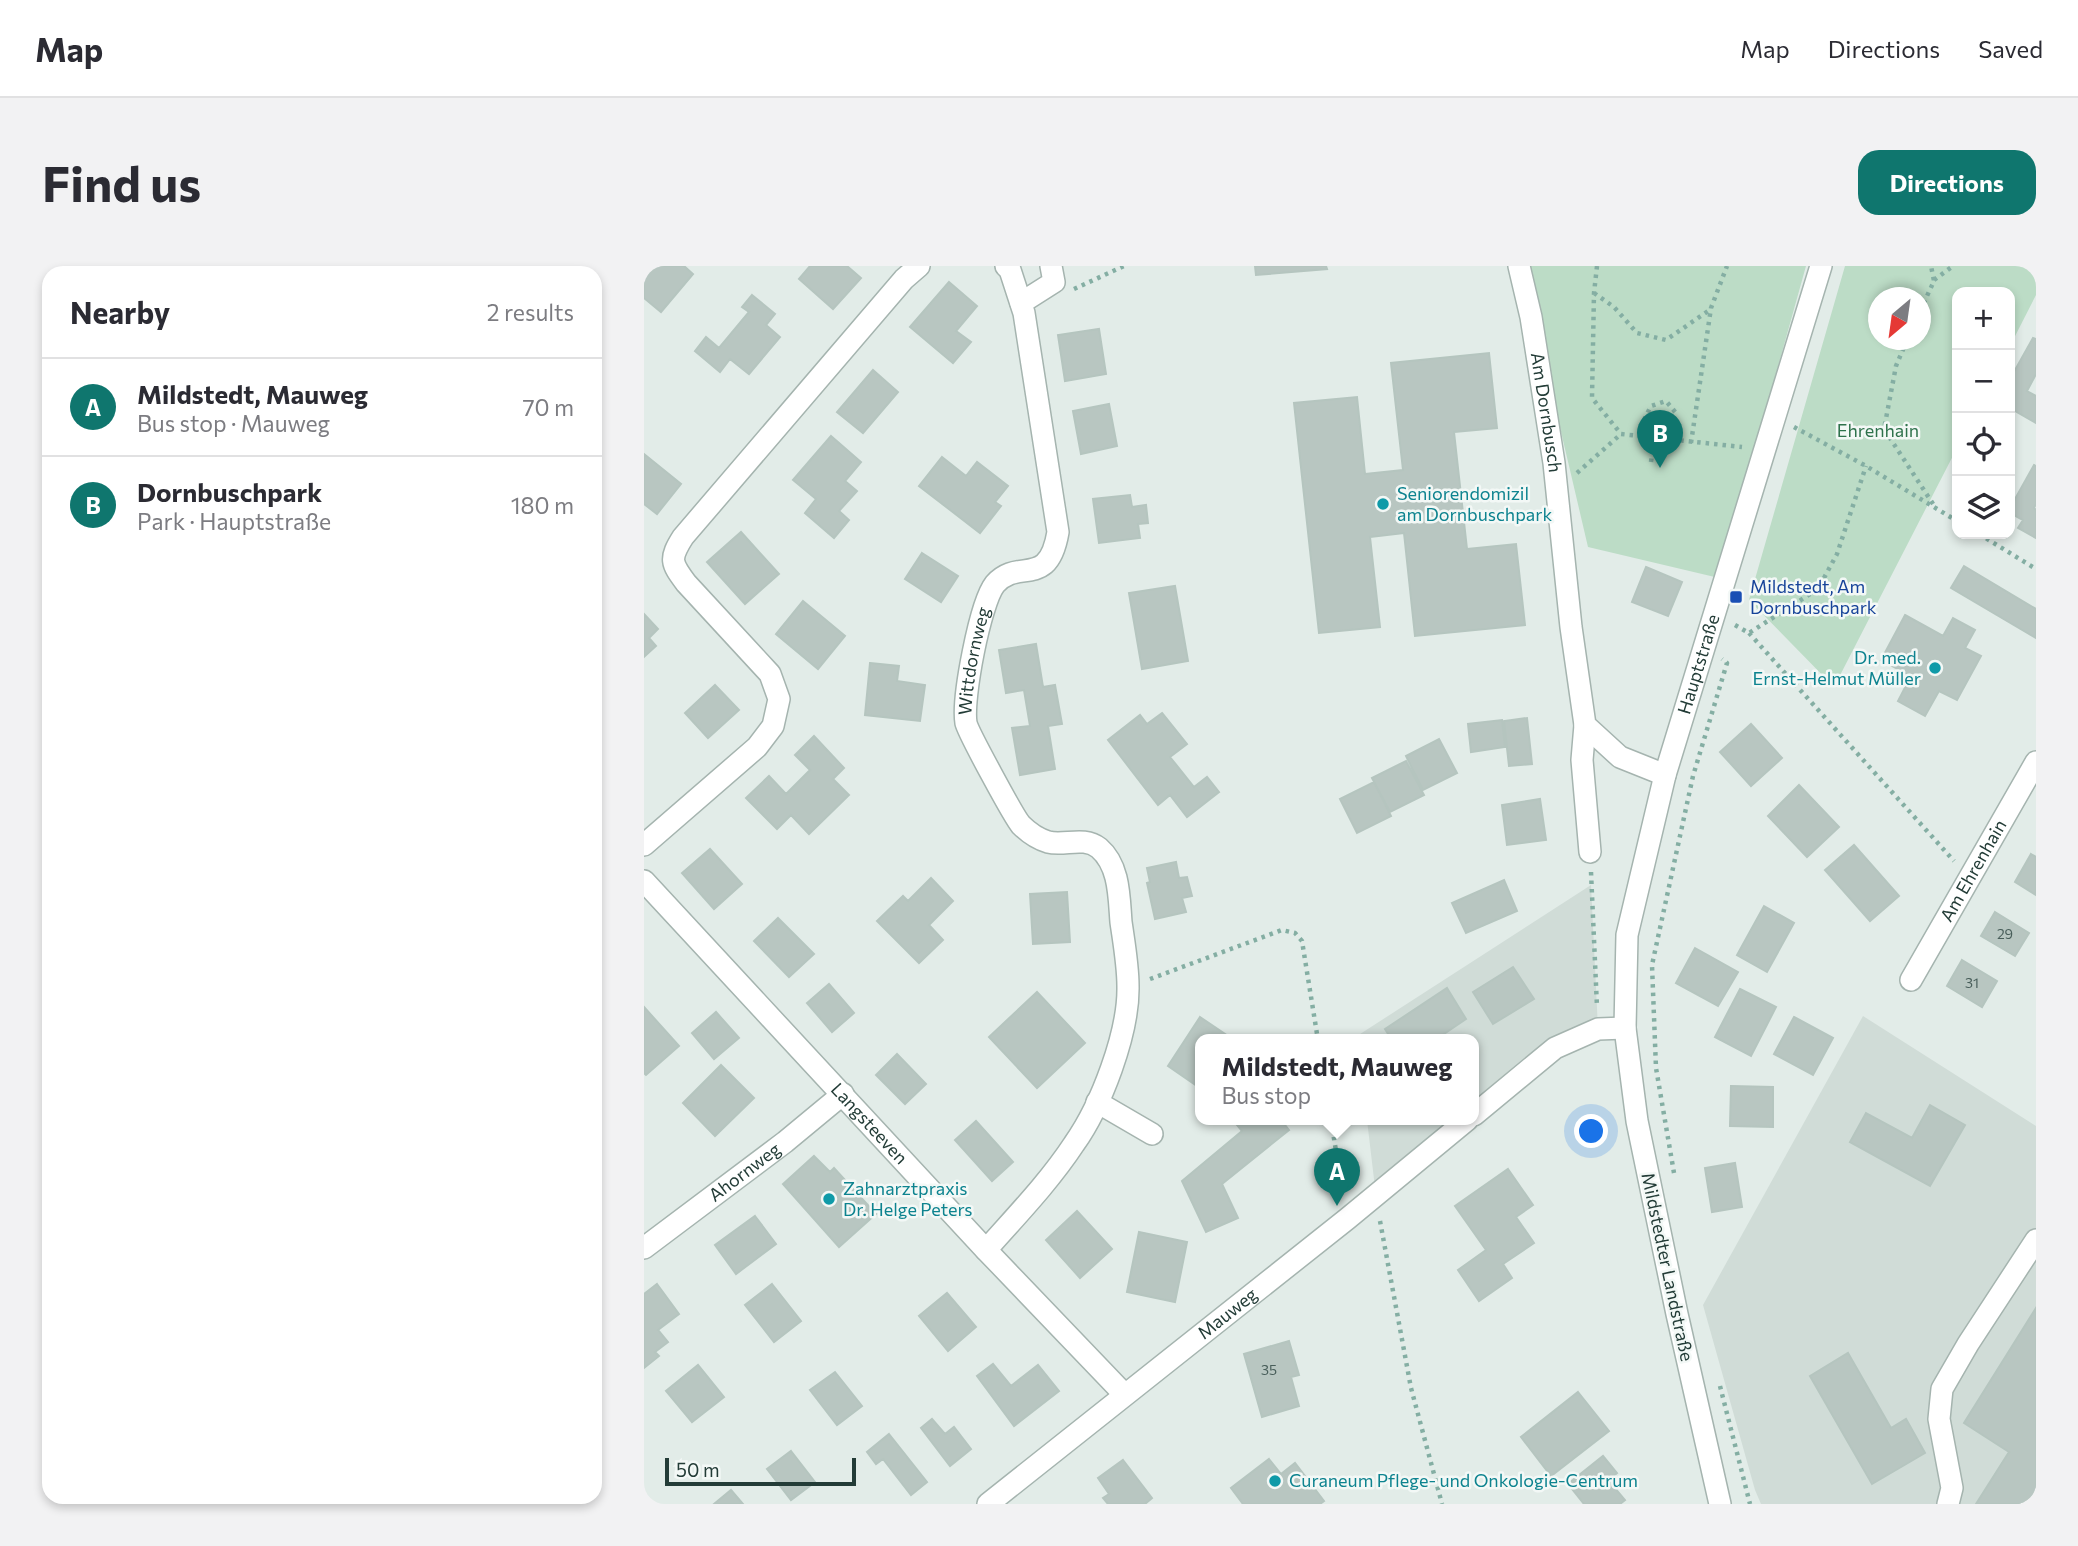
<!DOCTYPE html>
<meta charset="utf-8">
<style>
:root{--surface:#fff;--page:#f2f2f3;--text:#2b2b33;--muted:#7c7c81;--line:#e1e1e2;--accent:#0f766e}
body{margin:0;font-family:Commissioner,sans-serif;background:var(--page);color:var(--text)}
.controls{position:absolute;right:21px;top:21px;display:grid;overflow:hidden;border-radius:14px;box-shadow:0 4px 10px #0003}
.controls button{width:63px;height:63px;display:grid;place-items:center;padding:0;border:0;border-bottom:2px solid var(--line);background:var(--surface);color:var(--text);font:35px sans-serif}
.compass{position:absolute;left:1224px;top:21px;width:63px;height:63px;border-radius:50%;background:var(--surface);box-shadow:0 4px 10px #0003;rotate:209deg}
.scale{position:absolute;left:21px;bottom:18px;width:191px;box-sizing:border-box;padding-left:7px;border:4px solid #233c37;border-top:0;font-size:19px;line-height:24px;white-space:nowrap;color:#233c37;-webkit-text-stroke:5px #f3f8f6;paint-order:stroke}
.you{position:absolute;left:948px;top:866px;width:24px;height:24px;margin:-18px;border:5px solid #fff;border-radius:50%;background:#1a73e8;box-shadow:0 0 0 10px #1a73e833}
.badge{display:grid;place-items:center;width:46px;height:46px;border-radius:50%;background:var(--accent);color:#fff;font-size:23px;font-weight:700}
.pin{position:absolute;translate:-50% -58px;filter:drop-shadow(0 2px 4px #0008)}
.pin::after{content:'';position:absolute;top:37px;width:24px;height:21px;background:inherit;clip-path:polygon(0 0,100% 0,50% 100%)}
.popup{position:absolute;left:551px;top:768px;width:284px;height:91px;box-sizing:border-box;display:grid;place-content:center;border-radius:14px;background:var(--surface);filter:drop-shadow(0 2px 5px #0005);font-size:23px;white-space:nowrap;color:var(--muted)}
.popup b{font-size:26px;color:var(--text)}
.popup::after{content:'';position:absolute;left:50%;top:100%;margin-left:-14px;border:14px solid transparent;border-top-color:var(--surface)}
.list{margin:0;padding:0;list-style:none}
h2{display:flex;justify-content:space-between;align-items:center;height:91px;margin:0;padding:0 28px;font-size:30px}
h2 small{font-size:23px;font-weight:400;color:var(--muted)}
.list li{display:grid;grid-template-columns:46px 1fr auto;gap:21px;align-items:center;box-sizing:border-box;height:98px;padding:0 28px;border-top:2px solid var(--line)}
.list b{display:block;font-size:26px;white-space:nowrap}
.list p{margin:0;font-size:23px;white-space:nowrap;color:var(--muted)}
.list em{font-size:23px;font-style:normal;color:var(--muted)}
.icon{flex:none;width:38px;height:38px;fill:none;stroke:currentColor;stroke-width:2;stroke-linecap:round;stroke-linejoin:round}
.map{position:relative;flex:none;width:1392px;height:1238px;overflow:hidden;border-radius:21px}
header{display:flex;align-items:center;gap:42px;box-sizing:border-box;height:98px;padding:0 35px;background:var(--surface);border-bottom:2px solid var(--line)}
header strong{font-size:33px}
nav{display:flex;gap:38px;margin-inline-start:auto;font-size:24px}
.intro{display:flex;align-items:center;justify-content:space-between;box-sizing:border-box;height:168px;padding:0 42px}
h1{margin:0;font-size:49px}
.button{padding:18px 32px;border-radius:21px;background:var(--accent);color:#fff;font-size:24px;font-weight:700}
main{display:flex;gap:42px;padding:0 42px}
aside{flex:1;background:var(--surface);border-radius:21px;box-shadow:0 4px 10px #0003}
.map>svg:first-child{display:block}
.built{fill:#d0dcd7}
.green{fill:#bcdcc6;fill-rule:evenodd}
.building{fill:#b8c6c1;stroke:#b5c5bf;stroke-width:2}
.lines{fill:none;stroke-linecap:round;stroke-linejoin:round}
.minor-casing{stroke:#a5b4af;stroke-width:24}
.path{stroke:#84aea3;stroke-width:4.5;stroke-dasharray:3.5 5;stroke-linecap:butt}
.minor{stroke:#fff;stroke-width:21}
.culture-dot{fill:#0f9aa8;stroke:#f3f8f6;stroke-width:2.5}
.transit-dot{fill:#1a4fb4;stroke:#f3f8f6;stroke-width:2.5}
.labels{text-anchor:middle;stroke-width:5;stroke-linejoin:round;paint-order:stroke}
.number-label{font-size:14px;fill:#485e5a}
.street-label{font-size:18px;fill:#233c37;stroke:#f3f8f6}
.park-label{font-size:18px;fill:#2e724c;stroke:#f3f8f6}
.culture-label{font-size:18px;fill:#0d838f;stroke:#f3f8f6;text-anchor:start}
.transit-label{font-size:18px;fill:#164399;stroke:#f3f8f6;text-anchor:start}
</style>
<header>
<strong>Map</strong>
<nav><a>Map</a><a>Directions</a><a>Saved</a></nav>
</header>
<div class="intro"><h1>Find us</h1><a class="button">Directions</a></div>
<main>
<aside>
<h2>Nearby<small>2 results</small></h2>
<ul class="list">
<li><span class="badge">A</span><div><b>Mildstedt, Mauweg</b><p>Bus stop · Mauweg</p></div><em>70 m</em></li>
<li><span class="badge">B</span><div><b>Dornbuschpark</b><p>Park · Hauptstraße</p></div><em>180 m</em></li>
</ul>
</aside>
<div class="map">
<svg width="1392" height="1238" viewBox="0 0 1392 1238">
<rect width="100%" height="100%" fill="#e2ece8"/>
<path class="built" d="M947 619 954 763 830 849V774H713V770Z
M1219 750 1392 860V1238H1117L1111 1224 1059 1039Z
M723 854H823L732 930Z"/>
<path class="green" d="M886 0H1162L1075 312 944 281 907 123Z
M1201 0H1392V29L1366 80V26H1313V182L1190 421 1105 334ZM1234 32H1276V74H1234Z"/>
<path class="building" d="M0 0H40L49 8 17 46 0 32Z
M166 0H203L217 12 189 43 155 13Z
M611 0H682L683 3 612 9Z
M305 16 333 40 312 65 327 76 309 97 266 61Z
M108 29 131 48 122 59 136 71 105 108 86 93 76 106 51 85 62 71 75 82 105 46 98 41Z
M455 63 462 108 421 115 414 69Z
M1389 72 1392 73V108L1383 125 1392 130V157L1366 142 1369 134 1366 132V113Z
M845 87 853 162 810 166 823 283 872 278 881 359 771 370 760 267 726 271 736 361 675 367 650 137 713 131 721 208 759 204 747 97Z
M229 104 254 126 219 167 193 146Z
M465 138 473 180 437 188 429 145Z
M187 170 217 196 201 215 213 225 195 245 205 254 190 272 161 247 172 233 149 214Z
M0 188 37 218 13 248 0 238Z
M298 191 322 210 333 196 364 220 351 236 357 240 336 267 275 220Z
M1390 199 1392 200V238L1390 242 1392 244V272L1374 262 1379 254 1366 247V242Z
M486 229 488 241 502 239 504 257 494 258 496 272 455 277 449 233Z
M97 266 135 308 101 338 63 296Z
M278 287 314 310 297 336 261 313Z
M1320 300 1392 343V372L1307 322Z
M1002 301 1038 316 1024 350 988 336Z
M531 320 544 395 498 403 485 327Z
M159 335 201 370 174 403 132 368Z
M0 348 14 363 5 372 12 380 0 391Z
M1261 349 1299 370 1309 352 1331 364 1321 382 1337 390 1313 434 1295 425 1281 450 1254 435 1267 410 1237 394Z
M392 378 399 421 411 419 418 458 404 460 411 503 376 509 368 462 386 460 380 424 362 427 355 384Z
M226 397 255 400 253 415 281 419 276 455 221 449Z
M71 419 95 444 64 472 41 447Z
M518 447 543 478 526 491 550 521 563 511 575 526 543 551 526 529 514 539 464 474 496 449 503 458Z
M883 452 888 498 865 500 860 455Z
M858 454 861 481 827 486 824 458Z
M1107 458 1138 492 1107 520 1076 486Z
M170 470 200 502 189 513 205 529 165 568 147 549 133 563 102 532 125 510 142 528 166 504 151 489Z
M795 473 813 507 779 524 762 490Z
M762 495 780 529 746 546 728 512Z
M730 516 747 550 713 567 696 533Z
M1155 519 1195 561 1163 591 1124 550Z
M896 533 902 574 863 579 858 539Z
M1210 579 1255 630 1226 655 1181 604Z
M66 583 98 618 70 643 38 607Z
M1387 588 1392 591V629L1371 616Z
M532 596 535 612 543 611 548 630 538 632 542 646 511 653 503 617 506 616 503 602Z
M287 612 309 635 285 659 299 674 275 697 233 655 259 630 264 635Z
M860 614 873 645 822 667 808 637Z
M423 626 426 676 389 678 386 628Z
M1120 640 1150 657 1123 706 1093 689Z
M1351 646 1385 667 1371 690 1337 670Z
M134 652 170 688 145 711 110 675Z
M1051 682 1094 706 1074 740 1032 717Z
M1318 694 1353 715 1338 741 1303 720Z
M869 701 890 733 849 758 829 726Z
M185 718 210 747 188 766 163 737Z
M803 722 822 753 791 774H748L741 763Z
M1096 723 1132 741 1107 790 1071 771Z
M393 726 441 777 393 822 345 771Z
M0 741 35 780 2 809 0 807Z
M72 746 95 772 70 793 48 767Z
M556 751 590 774H556V822L524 800Z
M1150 751 1189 772 1169 809 1130 788Z
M253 788 282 818 261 838 232 809Z
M77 799 110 832 71 870 39 837Z
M1087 820 1129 821V861L1086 860Z
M1286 839 1321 859 1286 920 1206 876 1222 847 1268 872Z
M589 854H637L645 864 578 918 594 952 562 966 538 915 598 865Z
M332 855 369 896 348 915 311 874Z
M170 890 186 906 190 902 232 948 195 981 139 918Z
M1091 897 1098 941 1068 946 1061 902Z
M864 903 889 939 872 951 890 977 859 998 868 1012 835 1035 814 1004 842 984 811 940Z
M433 945 468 983 436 1012 402 974Z
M111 950 132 978 92 1008 71 979Z
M495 966 543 976 531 1036 483 1026Z
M13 1018 35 1048 14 1064 24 1076 11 1086 15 1090 0 1102V1028Z
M128 1018 157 1055 130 1076 101 1039Z
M303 1027 332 1061 304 1085 275 1050Z
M1392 1042V1238H1332L1365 1186 1320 1157Z
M645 1075 655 1109 647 1111 655 1140 618 1151 600 1088Z
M1204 1087 1247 1162 1262 1153 1281 1187 1228 1218 1166 1110Z
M349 1098 367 1120 394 1099 415 1125 370 1160 333 1110Z
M54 1099 80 1131 48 1156 22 1125Z
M191 1106 218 1140 193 1159 166 1124Z
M934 1126 965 1165 907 1210 877 1171Z
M288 1153 301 1168 310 1161 327 1183 306 1200 277 1162Z
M245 1168 283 1216 267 1229 239 1193 232 1198 223 1186Z
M147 1185 171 1216 147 1234 123 1203Z
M959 1190 973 1207 964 1214 981 1234 976 1238H940L924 1218Z
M625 1193 637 1208 651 1197 680 1235 676 1238H599L587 1222Z
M479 1194 508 1232 501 1238H464L459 1232 465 1228 454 1212Z
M87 1224 99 1238H70Z"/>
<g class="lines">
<g class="minor-casing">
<g id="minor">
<path id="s1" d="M875 0 887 51 910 197 927 361 941 459 976 491 1021 509"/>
<path d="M377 37 410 16 407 0"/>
<path d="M941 459 938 494 946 586"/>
<path d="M0 579 113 481 129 460 135 433 126 408 42 317C27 297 25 293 39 271L260 13 275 0"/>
<path id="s2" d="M0 615 342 984 480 1128"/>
<path id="s3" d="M1267 714 1392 496"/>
<path d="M453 836 508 868"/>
<path d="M830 849 911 782 954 763 981 762"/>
<path id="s4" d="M0 982 141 876 199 828"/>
<path id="s5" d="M342 984C372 950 405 916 430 878 457 840 485 767 484 720 484 699 480 677 477 656 475 632 476 600 455 582 440 570 421 580 404 576 394 573 384 566 377 559 370 551 324 466 322 457 318 433 336 337 351 318 375 291 404 324 414 266L380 47 366 4 362 0"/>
<path id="s6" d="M344 1238 703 953 823 854"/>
<path id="s7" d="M1076 1238 1033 1048 993 855 981 762 983 669 1021 509 1177 0"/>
<path d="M1304 1238 1308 1222 1295 1153 1298 1123 1324 1078 1392 974"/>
</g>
</g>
<path class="path" d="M953 0 950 27 948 132 977 168 1098 181
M1290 14 1309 0
M430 23 480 0
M950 27 970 41 993 67 1022 74 1067 43
M1276 45 1290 15 1287 0
M1263 74 1252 100 1240 163 1291 241
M1150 161 1222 200 1313 255
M999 171V156L1007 140 1022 135 1032 147 1023 174
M1047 177 1067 42 1083 0
M1007 196 1010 173
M933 207 977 168
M1335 268 1392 303
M1091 359 1105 367 1174 323 1193 288 1222 200
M1105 367 1310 595
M947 606 953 741
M506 713 638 664 651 667 658 675 674 774
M687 854 699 928
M1030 907 1012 802 1008 699 1049 510 1083 397 1078 393
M736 955 767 1122 798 1238
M1076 1120 1106 1238"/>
<use href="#minor" class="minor"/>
</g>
<g class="culture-dot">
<circle cx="739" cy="238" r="7"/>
<circle cx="1291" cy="402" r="7"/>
<circle cx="185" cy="933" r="7"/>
<circle cx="631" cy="1215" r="7"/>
</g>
<rect class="transit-dot" x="1085" y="324" width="14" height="14" rx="3.5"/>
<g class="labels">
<g class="number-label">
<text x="1361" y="673">29</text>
<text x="1328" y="722">31</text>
<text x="625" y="1109">35</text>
</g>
<g class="street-label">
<text dy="6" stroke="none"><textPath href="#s1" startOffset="149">Am Dornbusch</textPath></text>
<text dy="6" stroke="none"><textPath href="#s5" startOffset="714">Wittdornweg</textPath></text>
<text dy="6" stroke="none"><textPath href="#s7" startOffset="859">Hauptstraße</textPath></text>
<text dy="6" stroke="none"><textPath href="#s3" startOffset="126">Am Ehrenhain</textPath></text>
<text dy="6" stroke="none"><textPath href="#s2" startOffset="331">Langsteeven</textPath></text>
<text dy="6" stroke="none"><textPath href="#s4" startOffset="126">Ahornweg</textPath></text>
<text transform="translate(1023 1001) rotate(78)" y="6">Mildstedter Landstraße</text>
<text dy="6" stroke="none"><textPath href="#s6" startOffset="306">Mauweg</textPath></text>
</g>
<g class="park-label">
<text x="1234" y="171">Ehrenhain</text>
</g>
<g class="culture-label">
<text x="753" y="234">Seniorendomizil<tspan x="753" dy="21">am Dornbuschpark</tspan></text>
<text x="1277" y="398" text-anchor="end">Dr. med.<tspan x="1277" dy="21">Ernst-Helmut Müller</tspan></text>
<text x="199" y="929">Zahnarztpraxis<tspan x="199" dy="21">Dr. Helge Peters</tspan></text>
<text x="645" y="1221">Curaneum Pflege- und Onkologie-Centrum</text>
</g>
<g class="transit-label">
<text x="1106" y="327">Mildstedt, Am<tspan x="1106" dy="21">Dornbuschpark</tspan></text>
</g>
</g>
</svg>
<div class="controls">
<button>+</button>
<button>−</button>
<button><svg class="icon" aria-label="locate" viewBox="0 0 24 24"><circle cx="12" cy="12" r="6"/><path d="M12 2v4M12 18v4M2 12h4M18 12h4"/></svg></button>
<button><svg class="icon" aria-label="layers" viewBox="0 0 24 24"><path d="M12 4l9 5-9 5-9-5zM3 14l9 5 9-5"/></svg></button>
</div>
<svg class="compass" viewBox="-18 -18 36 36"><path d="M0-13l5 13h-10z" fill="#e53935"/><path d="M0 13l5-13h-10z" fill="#7c7c81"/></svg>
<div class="scale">50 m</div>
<div class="you"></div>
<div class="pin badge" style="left:693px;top:940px">A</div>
<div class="popup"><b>Mildstedt, Mauweg</b>Bus stop</div>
<div class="pin badge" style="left:1016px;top:202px">B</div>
</div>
</main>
